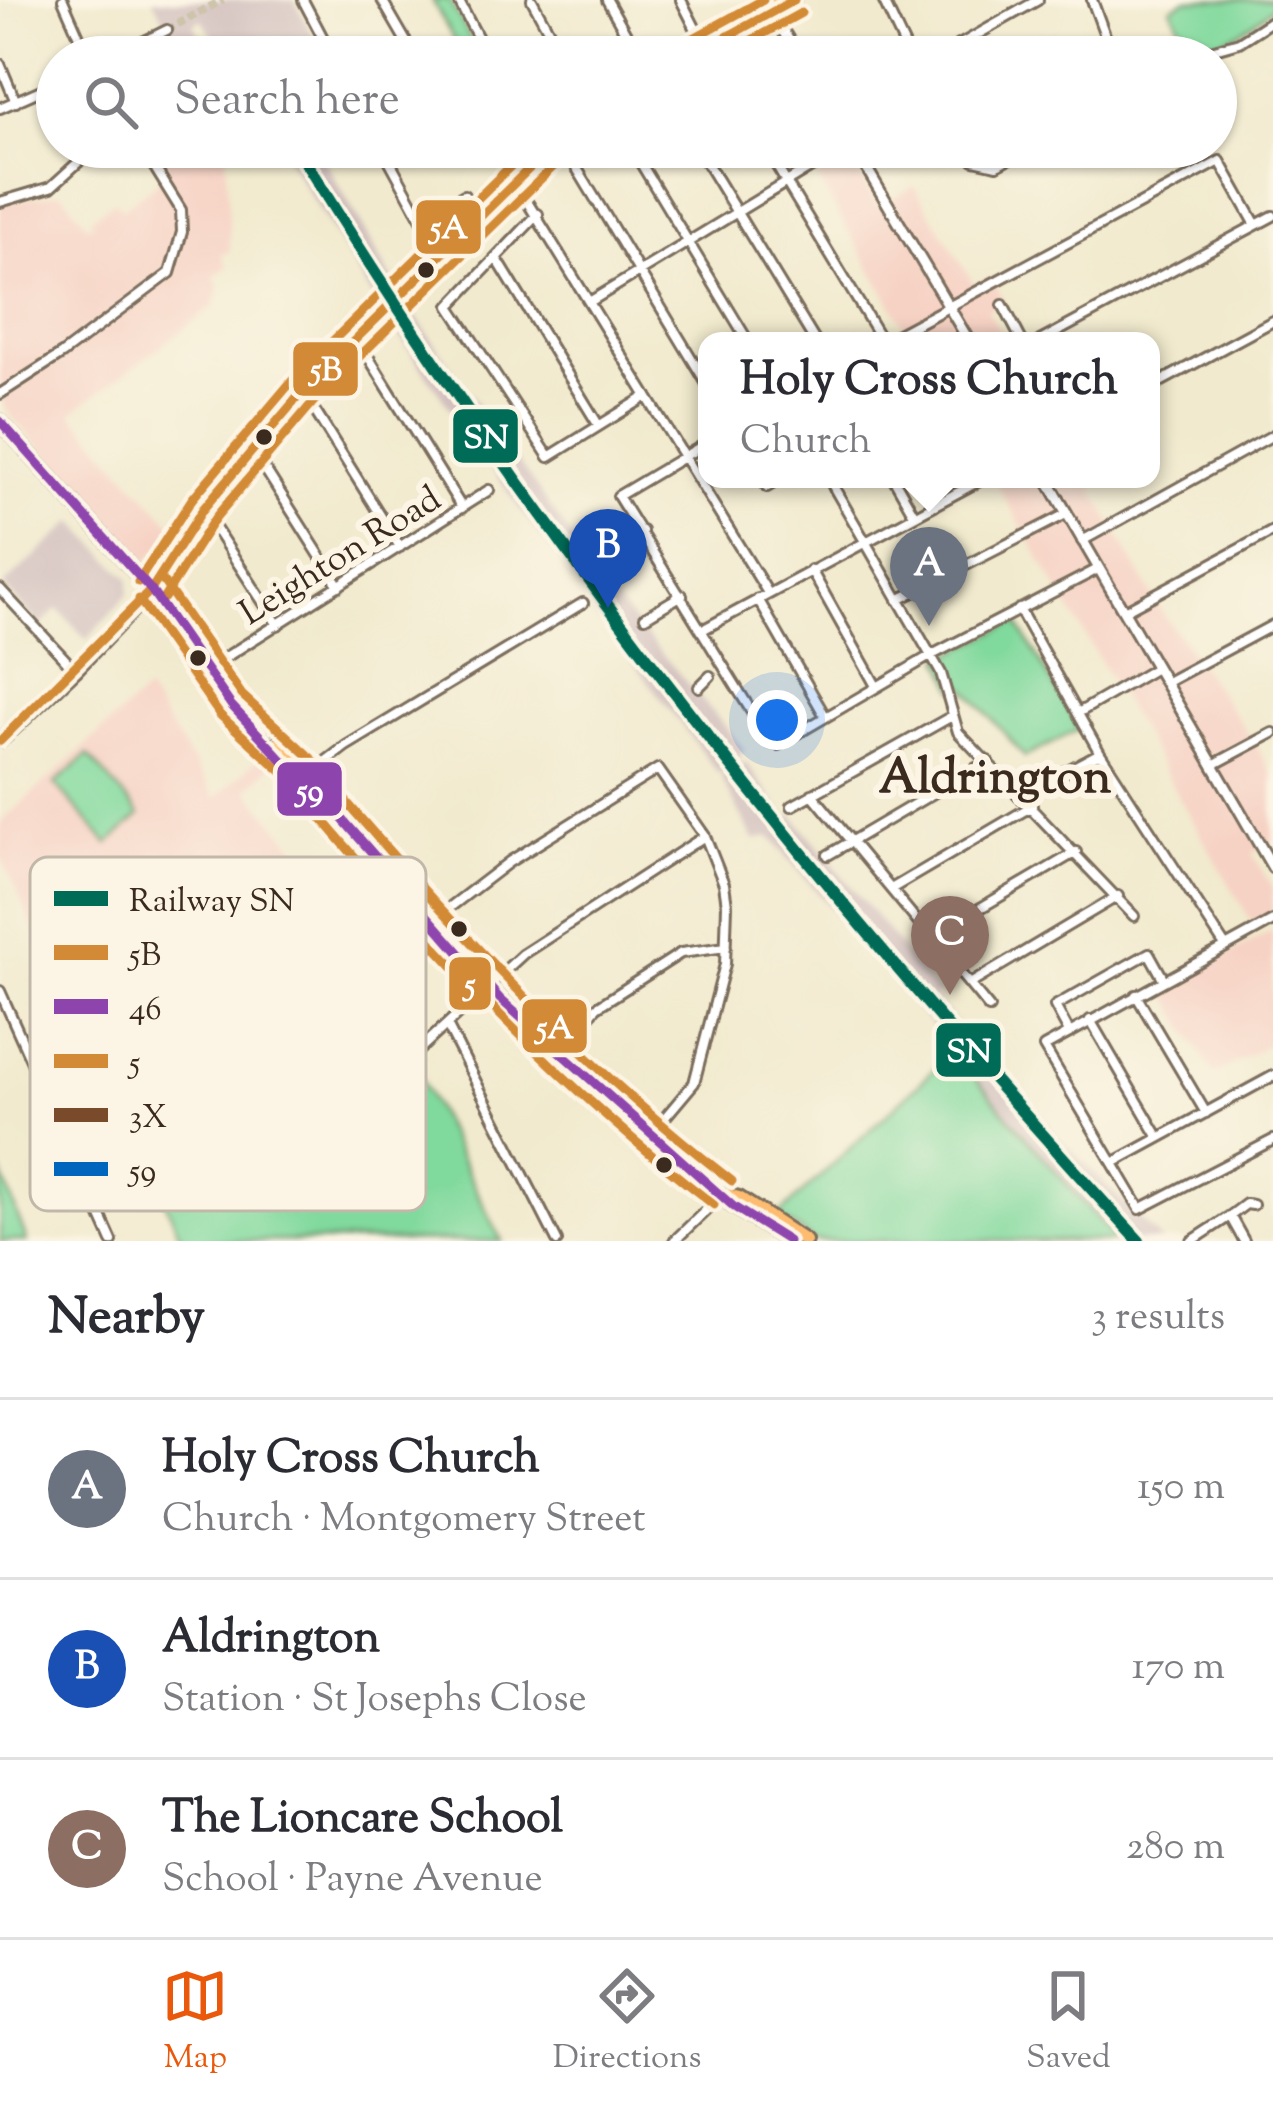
<!DOCTYPE html>
<meta charset="utf-8">
<style>
:root{--surface:#fff;--page:#f2f2f3;--text:#2b2b33;--muted:#7c7c81;--line:#e1e1e2;--accent:#ea580c}
body{margin:0;font-family:"Sorts Mill Goudy",serif;background:var(--page);color:var(--text)}
.you{position:absolute;left:777px;top:720px;width:42px;height:42px;margin:-30px;border:9px solid #fff;border-radius:50%;background:#1a73e8;box-shadow:0 0 0 18px #1a73e833}
.badge{display:grid;place-items:center;width:78px;height:78px;border-radius:50%;background:var(--accent);color:#fff;font-size:39px;font-weight:700}
.pin{position:absolute;translate:-50% -99px;filter:drop-shadow(0 3px 6px #0008)}
.pin::after{content:'';position:absolute;top:63px;width:42px;height:36px;background:inherit;clip-path:polygon(0 0,100% 0,50% 100%)}
.popup{position:absolute;left:698px;top:332px;width:462px;height:156px;box-sizing:border-box;display:grid;place-content:center;border-radius:24px;background:var(--surface);filter:drop-shadow(0 3px 9px #0005);font-size:39px;white-space:nowrap;color:var(--muted)}
.popup b{font-size:45px;color:var(--text)}
.popup::after{content:'';position:absolute;left:50%;top:100%;margin-left:-24px;border:24px solid transparent;border-top-color:var(--surface)}
.list{margin:0;padding:0;list-style:none}
h2{display:flex;justify-content:space-between;align-items:center;height:156px;margin:0;padding:0 48px;font-size:51px}
h2 small{font-size:39px;font-weight:400;color:var(--muted)}
.list li{display:grid;grid-template-columns:78px 1fr auto;gap:36px;align-items:center;box-sizing:border-box;height:180px;padding:0 48px;border-top:3px solid var(--line)}
.list b{display:block;font-size:45px;white-space:nowrap}
.list p{margin:0;font-size:39px;white-space:nowrap;color:var(--muted)}
.list em{font-size:39px;font-style:normal;color:var(--muted)}
.icon{flex:none;width:66px;height:66px;fill:none;stroke:currentColor;stroke-width:2;stroke-linecap:round;stroke-linejoin:round}
.map{position:relative;flex:none;width:1273px;height:1241px;overflow:hidden}
.search{position:absolute;background:var(--surface);box-shadow:0 3px 9px #0004;left:36px;right:36px;top:36px;height:132px;display:flex;align-items:center;gap:30px;box-sizing:border-box;padding:0 42px;border-radius:66px;color:var(--muted);font-size:45px}
.sheet{height:696px;background:var(--surface)}
nav{display:flex;justify-content:space-around;align-items:center;box-sizing:border-box;height:168px;border-top:3px solid var(--line);background:var(--surface);font-size:33px;color:var(--muted)}
nav a{display:grid;justify-items:center;gap:6px}
nav .on{color:var(--accent)}
.map>svg:first-child{display:block}
.built{fill:#f6d2c4}
.industrial{fill:#d1bfbe}
.green{fill:#80d99d;stroke:#5e825e;stroke-width:3}
.lines{fill:none;stroke-linecap:round;stroke-linejoin:round}
.minor-tunnel{stroke:#cdc4ab;stroke-width:8;stroke-dasharray:8 4;stroke-linecap:butt}
.minor-casing{stroke:#7b6d5c;stroke-width:14}
.tertiary-casing{stroke:#7b6d5c;stroke-width:15}
.primary-casing{stroke:#7b6d5c;stroke-width:18}
.minor{stroke:#fff;stroke-width:8}
.tertiary{stroke:#fff;stroke-width:9}
.primary{stroke:#fdbc6f;stroke-width:12}
.bus-1-casing{stroke:#fcf5e5;stroke-width:18}
.bus-2-casing{stroke:#fcf5e5;stroke-width:18}
.bus-3-casing{stroke:#fcf5e5;stroke-width:18}
.bus-4-casing{stroke:#fcf5e5;stroke-width:18}
.bus-1{stroke:#d38a36;stroke-width:9}
.bus-2{stroke:#d38a36;stroke-width:9}
.bus-3{stroke:#d38a36;stroke-width:9}
.bus-4{stroke:#8e44ad;stroke-width:9}
.rail-1-casing{stroke:#fcf5e5;stroke-width:21}
.rail-1{stroke:#006b56;stroke-width:12}
.bus-dot{fill:#3b2a1e;stroke:#fcf5e5;stroke-width:4.5}
.labels{text-anchor:middle;stroke-width:12;stroke-linejoin:round;paint-order:stroke}
.street-label{font-size:36px;fill:#3b2a1e;stroke:#fcf5e5}
.district-label{font-size:48px;font-weight:bold;fill:#3b2a1e;stroke:#fcf5e5}
.key{fill:#fcf5e5;stroke:#c2b8a9;stroke-width:3}
.key-label{font-size:33px;fill:#3b2a1e}
.line-badge{stroke:#fcf5e5;stroke-width:4.5}
.badge-label{font-size:33px;text-anchor:middle;font-weight:bold;fill:#fff}
</style>
<div class="map">
<svg width="1273" height="1241" viewBox="0 0 1273 1241">
<rect width="100%" height="100%" fill="#fcf5e5"/>
<filter id="ink" filterUnits="userSpaceOnUse"><feTurbulence type="fractalNoise" baseFrequency=".00833" numOctaves="2"/><feDisplacementMap in="SourceGraphic" scale="24" xChannelSelector="R" yChannelSelector="G"/><feConvolveMatrix kernelMatrix="1 2 1 2 8 2 1 2 1" color-interpolation-filters="sRGB"/></filter>
<filter id="wash" filterUnits="userSpaceOnUse"><feTurbulence type="fractalNoise" baseFrequency=".004" numOctaves="4" result="noise"/><feDisplacementMap in="SourceGraphic" scale="48" xChannelSelector="R" yChannelSelector="G"/><feGaussianBlur stdDeviation="2.7" result="paint"/><feColorMatrix in="noise" values="0 0 0 0 0 0 0 0 0 0 0 0 0 0 0 0 0 1.4 0 .05"/><feComposite in="paint" operator="in"/></filter>
<g filter="url(#wash)">
<rect width="100%" height="100%" fill="#f1eace"/>
<path class="built" d="M153 147H226L230 251 222 255 228 267 214 276 219 286 214 306 71 413 178 531 146 562 11 416 0 397V204L62 192 88 226 93 223 90 218 115 201 122 209 168 174Z
M845 154 879 207 914 186 974 284 989 277 996 287 1003 300 987 310 1007 341H913L815 173Z
M994 479H1087L1159 608 1254 742 1273 775V843L1252 853 1273 889V912L1252 923Z
M146 691 216 798 264 753 274 763 247 789 316 872 330 898 100 1070 0 855V823Z
M1273 930V1042L1214 1074 1164 989Z"/>
<path class="industrial" d="M153 0H294L326 57H228L201 19 194 24 212 57H174L164 40 171 33Z
M280 147H317L398 289 377 304Z
M407 304 618 604 745 749 737 760 741 765 746 762 786 818 793 815 938 993 934 997 1000 1076 1019 1090 1066 1145 1162 1241H1116L770 837 754 840 721 778 722 772 718 773 621 646 622 640 521 511 388 319Z
M74 521 129 579V593L87 640 58 609 40 626 3 586Z"/>
<path class="green" d="M432 0H449L481 57H472L468 49 461 53Z
M1186 0H1273V6C1250 30 1224 43 1191 47L1171 8Z
M1017 622 1079 729 1025 757 962 684 955 689 941 658Z
M88 755 140 815 108 844 55 784Z
M330 898 502 1241H183L104 1067Z
M170 916 213 977 126 1040 82 979Z
M953 1052 1116 1241H815L778 1216Z
M0 1169 27 1241H0Z"/>
</g>
<g filter="url(#ink)">
<g class="lines">
<path class="minor-tunnel" d="M167 30 223 0"/>
<g class="minor-casing">
<path id="minor" d="M63 0 88 57
M303 0 333 57
M382 0 415 57
M458 0 488 57
M532 0 563 57
M607 0 639 57
M681 0 710 57
M883 0 910 57
M1092 0 1113 57
M112 57 167 30
M938 57 1038 0
M1186 57 1239 42 1273 20
M0 64 16 102
M0 108 57 83
M382 147 422 220 464 195
M564 147 707 384
M631 147 748 341
M697 147 815 341
M765 147 882 341
M956 147 974 160 997 165 1030 147
M515 182 768 593
M0 202 51 187 95 147
M538 214 450 306 549 457 647 396
M497 259 599 426
M591 301 841 149
M1003 305 1022 341
M356 337 462 508
M885 341 1220 161 1256 225
M1040 341 1273 216
M1151 387 1273 321
M303 392 400 547
M0 394 62 354 170 273 182 232 181 210 142 147
M707 443 618 496 771 743 778 745 930 656 1098 569
M253 450 339 586
M829 479 941 673 958 732 1134 916
M894 479 914 514
M767 487 780 479
M204 511 278 625
M1082 541 1273 435
M602 556 642 531
M811 570 876 686
M0 589 75 670
M758 599 825 716
M898 600 1066 514
M1019 609 1100 753 1225 946
M1124 611 1273 531
M645 617 682 595
M704 629 983 479
M218 662 489 490
M1165 683 1273 625
M699 687 710 676
M1078 713 1156 668
M1213 765 1273 733
M305 777 346 746 583 603
M812 794 989 1008
M1027 800 1049 780 1100 753
M792 806 952 716
M828 855 988 761
M891 889 1032 806
M432 921 509 862 658 769 705 836 724 884 727 905 725 964 694 1083 651 1134
M1273 921 1044 1047 1140 1209 1273 1140
M931 937 1076 852
M970 984 1118 896
M0 991 112 1241
M1136 995 1206 1113
M1090 1020 1159 1138
M447 1025 557 1241
M1069 1032 1055 1006 1149 953 1164 980
M556 1051 597 1007 681 953 726 947
M408 1060 523 954 705 836
M1113 1163 1273 1076
M1230 1216 1246 1204 1253 1205
M674 1241 722 1195
M1192 1241 1230 1216 1244 1241"/>
</g>
<g class="tertiary-casing">
<path id="tertiary" d="M772 13 799 57
M854 147 969 341
M1047 479 1273 868"/>
</g>
<g class="primary-casing">
<path id="primary" d="M751 18 776 0
M690 57 794 0
M0 421 151 590 231 705 316 796 324 798
M0 741 75 670 151 590 203 509 303 391 451 249 551 147
M269 743 279 746 323 789 324 798 500 999 734 1207 788 1241
M724 1194 739 1198 805 1241"/>
</g>
<use href="#minor" class="minor"/>
<use href="#tertiary" class="tertiary"/>
<use href="#primary" class="primary"/>
<g class="bus-1-casing">
<path id="bus-1" d="M690 57 794 0
M0 741 151 590 203 509 303 391 551 147"/>
</g>
<g class="bus-2-casing">
<path id="bus-2" d="M721 57 801 13
M164 598 215 518 314 401 562 158
M139 599 220 715 309 796 313 808C435 953 563 1089 714 1205"/>
</g>
<g class="bus-3-casing">
<path id="bus-3" d="M683 44 763 0
M163 581 242 695 334 779 338 792C459 934 584 1067 732 1181
M138 582 192 499 292 381 530 147"/>
</g>
<g class="bus-4-casing">
<path id="bus-4" d="M0 421 151 590 231 705 316 796 324 798 500 999 734 1207 788 1241"/>
</g>
<use href="#bus-1" class="bus-1"/>
<use href="#bus-2" class="bus-2"/>
<use href="#bus-3" class="bus-3"/>
<use href="#bus-4" class="bus-4"/>
<g class="rail-1-casing">
<path id="rail-1" d="M296 147C537 540 827 902 1139 1241"/>
</g>
<use href="#rail-1" class="rail-1"/>
</g>
</g>
<g class="bus-dot">
<circle cx="426" cy="270" r="10"/>
<circle cx="264" cy="437" r="10"/>
<circle cx="198" cy="658" r="10"/>
<circle cx="459" cy="929" r="10"/>
<circle cx="664" cy="1165" r="10"/>
</g>
<g class="labels">
<g class="street-label">
<text transform="translate(339 554) rotate(-32)" y="13">Leighton Road</text>
</g>
<g class="district-label">
<text x="995" y="792">Aldrington</text>
</g>
</g>
<rect x="30" y="857" width="396" height="354" rx="18" class="key"/>
<rect x="54" y="891" width="54" height="15" fill="#006b56"/>
<rect x="54" y="945" width="54" height="15" fill="#d38a36"/>
<rect x="54" y="999" width="54" height="15" fill="#8e44ad"/>
<rect x="54" y="1054" width="54" height="14" fill="#d38a36"/>
<rect x="54" y="1108" width="54" height="14" fill="#7a4b2a"/>
<rect x="54" y="1162" width="54" height="14" fill="#0065bd"/>
<g class="key-label">
<text x="129" y="911">Railway SN</text>
<text x="129" y="965">5B</text>
<text x="129" y="1019">46</text>
<text x="129" y="1073">5</text>
<text x="129" y="1127">3X</text>
<text x="129" y="1181">59</text>
</g>
<g class="line-badge">
<rect x="414" y="198" width="69" height="58" rx="12" fill="#d38a36"/>
<rect x="291" y="340" width="69" height="58" rx="12" fill="#d38a36"/>
<rect x="451" y="407" width="69" height="58" rx="12" fill="#006b56"/>
<rect x="275" y="760" width="69" height="58" rx="12" fill="#8e44ad"/>
<rect x="447" y="955" width="46" height="57" rx="12" fill="#d38a36"/>
<rect x="520" y="997" width="69" height="58" rx="12" fill="#d38a36"/>
<rect x="934" y="1021" width="69" height="58" rx="12" fill="#006b56"/>
</g>
<g class="badge-label">
<text x="449" y="238">5A</text>
<text x="326" y="380">5B</text>
<text x="486" y="448">SN</text>
<text x="310" y="801">59</text>
<text x="470" y="995">5</text>
<text x="555" y="1038">5A</text>
<text x="969" y="1062">SN</text>
</g>
</svg>
<div class="you"></div>
<div class="pin badge" style="left:929px;top:626px;background:#6b7280">A</div>
<div class="popup"><b>Holy Cross Church</b>Church</div>
<div class="pin badge" style="left:608px;top:608px;background:#1a4fb4">B</div>
<div class="pin badge" style="left:950px;top:995px;background:#8d6e63">C</div>
<div class="search"><svg class="icon" aria-label="search" viewBox="0 0 24 24"><circle cx="10" cy="10" r="6"/><path d="M15 15l6 6"/></svg>Search here</div>
</div>
<section class="sheet">
<h2>Nearby<small>3 results</small></h2>
<ul class="list">
<li><span class="badge" style="background:#6b7280">A</span><div><b>Holy Cross Church</b><p>Church · Montgomery Street</p></div><em>150 m</em></li>
<li><span class="badge" style="background:#1a4fb4">B</span><div><b>Aldrington</b><p>Station · St Josephs Close</p></div><em>170 m</em></li>
<li><span class="badge" style="background:#8d6e63">C</span><div><b>The Lioncare School</b><p>School · Payne Avenue</p></div><em>280 m</em></li>
</ul>
</section>
<nav>
<a class="on"><svg class="icon" aria-label="map" viewBox="0 0 24 24"><path d="M3 6l6-2 6 2 6-2v14l-6 2-6-2-6 2zM9 4v14M15 6v14"/></svg>Map</a>
<a><svg class="icon" aria-label="directions" viewBox="0 0 24 24"><path d="M12 3l9 9-9 9-9-9zM9 14v-3h6M13 9l2 2-2 2"/></svg>Directions</a>
<a><svg class="icon" aria-label="saved" viewBox="0 0 24 24"><path d="M7 4h10v16l-5-4-5 4z"/></svg>Saved</a>
</nav>
